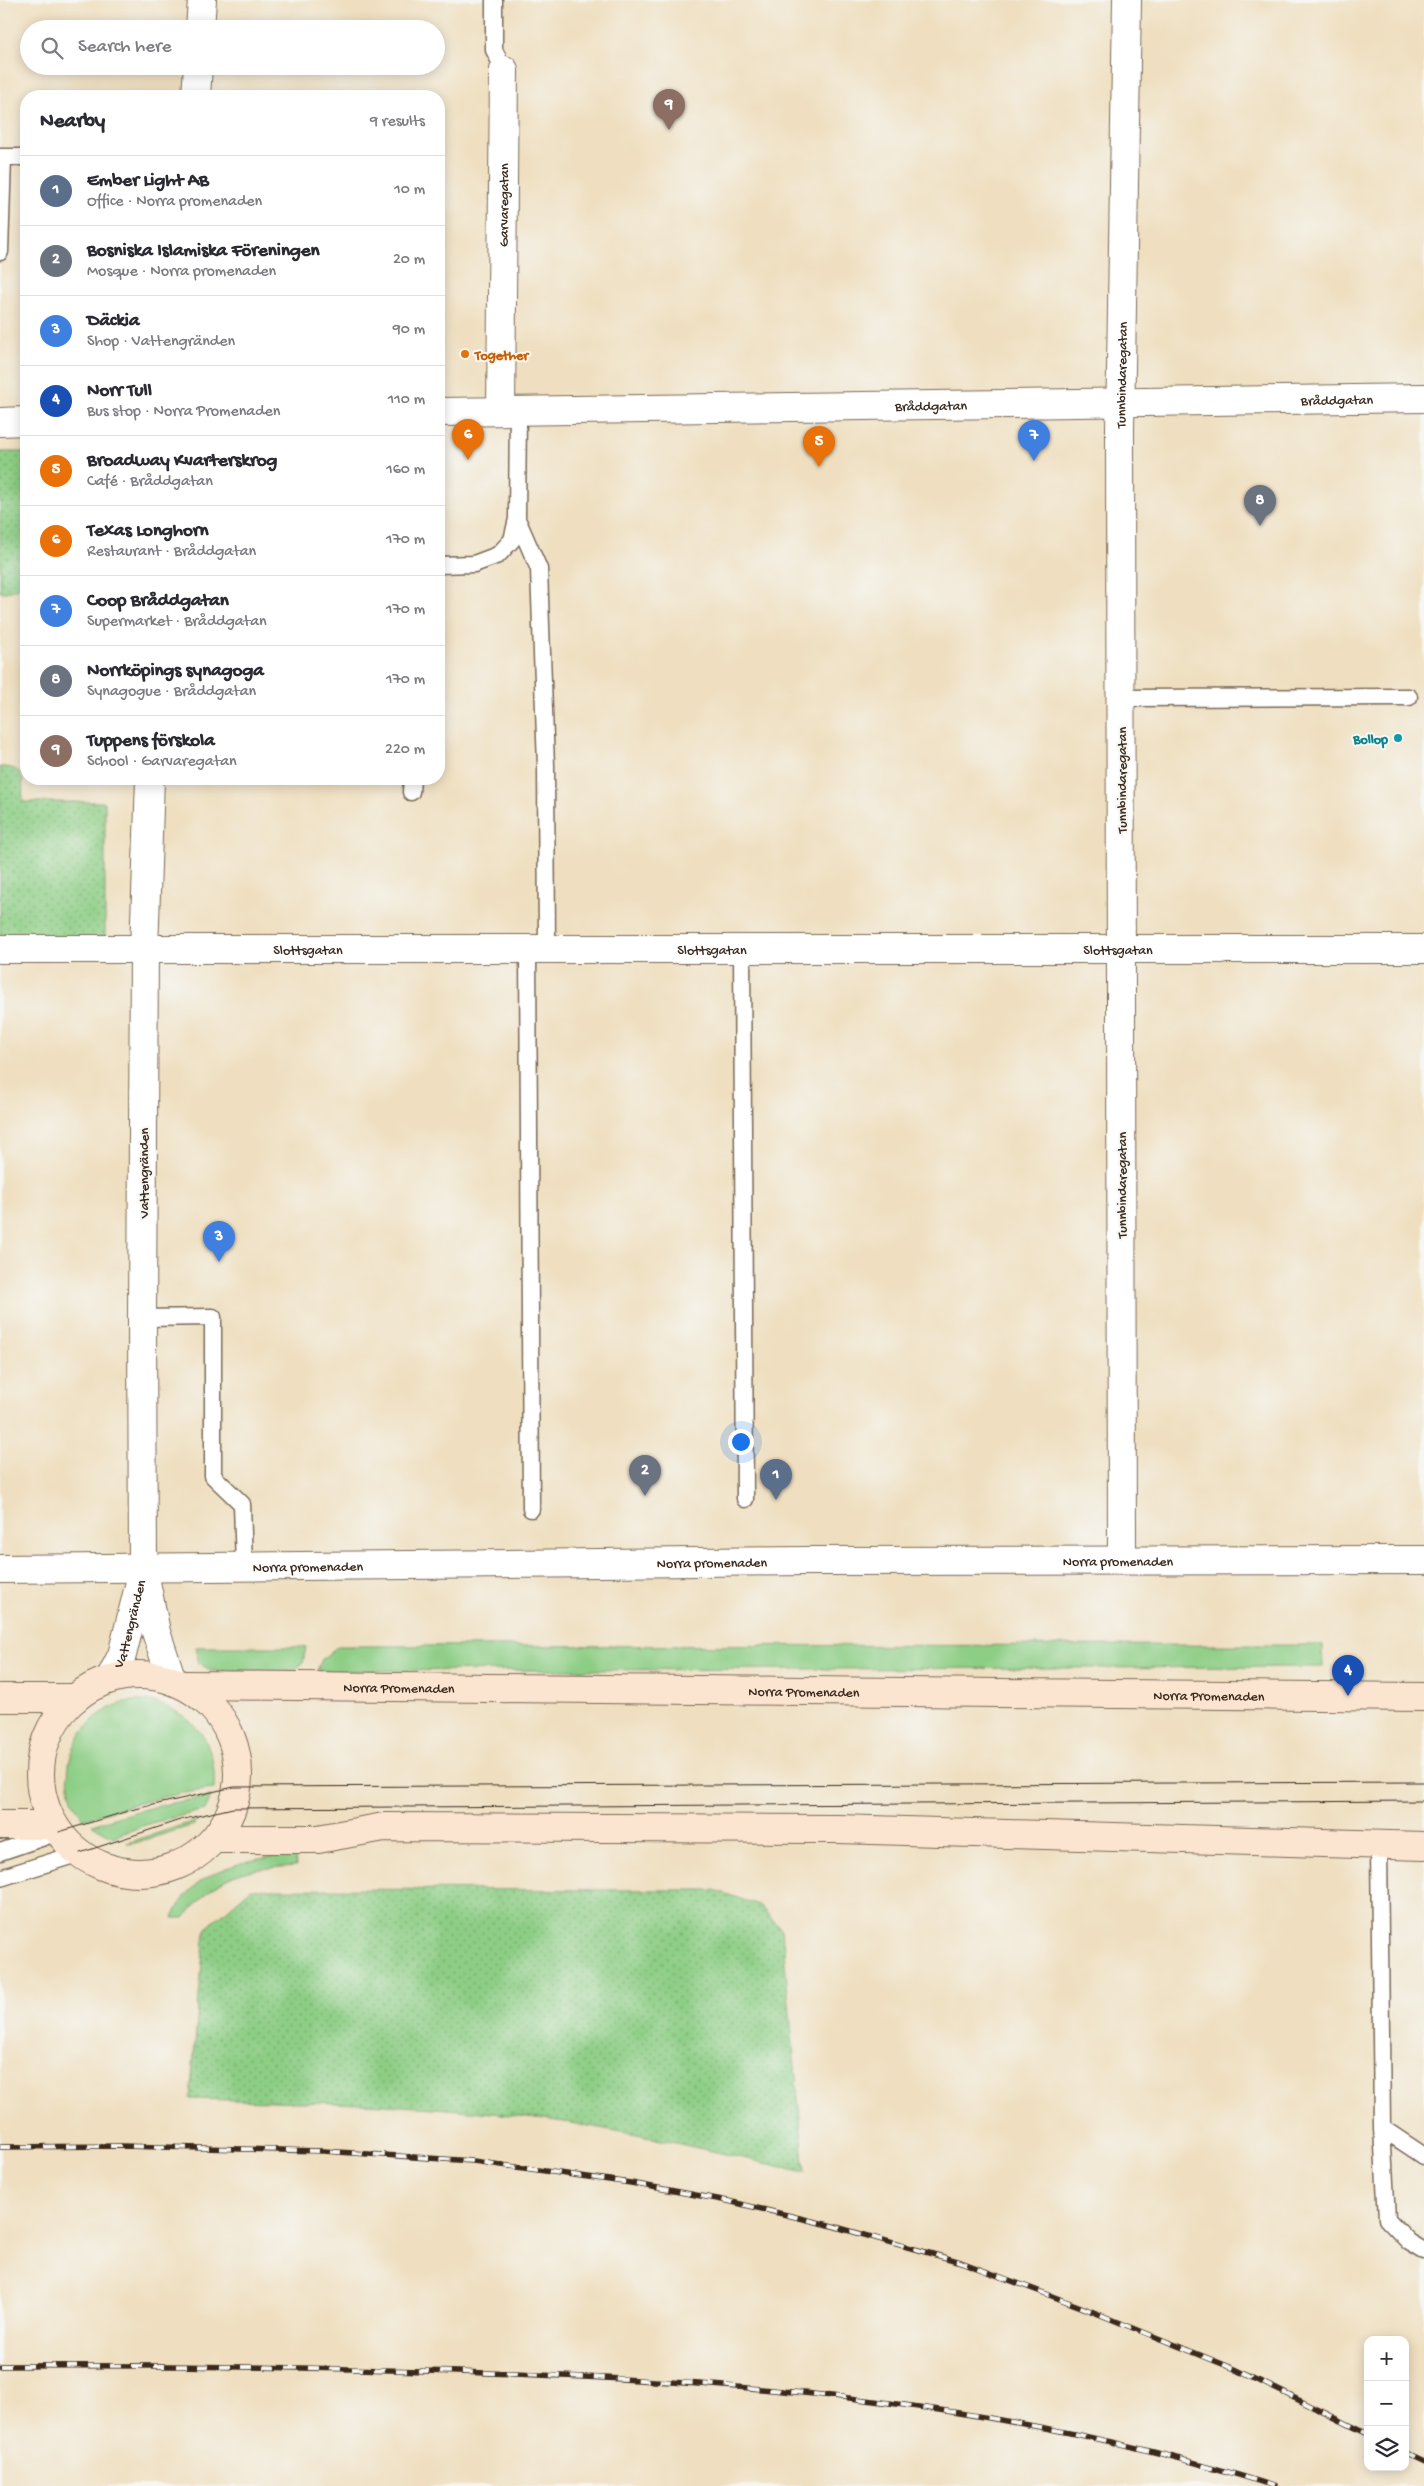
<!DOCTYPE html>
<meta charset="utf-8">
<style>
:root{--surface:#fff;--page:#f2f2f3;--text:#2b2b33;--muted:#7c7c81;--line:#e1e1e2;--accent:#0b8043}
body{margin:0;font-family:"Gochi Hand",sans-serif;background:var(--page);color:var(--text)}
.controls{position:absolute;right:15px;bottom:15px;display:grid;overflow:hidden;border-radius:10px;box-shadow:0 2px 12px #0003}
.controls button{width:45px;height:45px;display:grid;place-items:center;padding:0;border:0;border-bottom:1px solid var(--line);background:var(--surface);color:var(--text);font:25px sans-serif}
.you{position:absolute;left:740px;top:1441px;width:18px;height:18px;margin:-12px;border:4px solid #fff;border-radius:50%;background:#1a73e8;box-shadow:0 0 0 8px #1a73e833}
.badge{display:grid;place-items:center;width:32px;height:32px;border-radius:50%;background:var(--accent);color:#fff;font-size:16px;font-weight:700}
.pin{position:absolute;translate:-50% -41px;filter:drop-shadow(0 1px 2px #0008)}
.pin::after{content:'';position:absolute;top:26px;width:18px;height:15px;background:inherit;clip-path:polygon(0 0,100% 0,50% 100%)}
.list{margin:0;padding:0;list-style:none}
h2{display:flex;justify-content:space-between;align-items:center;height:65px;margin:0;padding:0 20px;font-size:21px}
h2 small{font-size:16px;font-weight:400;color:var(--muted)}
.list li{display:grid;grid-template-columns:32px 1fr auto;gap:15px;align-items:center;box-sizing:border-box;height:70px;padding:0 20px;border-top:1px solid var(--line)}
.list b{display:block;font-size:19px;white-space:nowrap}
.list p{margin:0;font-size:16px;white-space:nowrap;color:var(--muted)}
.list em{font-size:16px;font-style:normal;color:var(--muted)}
.icon{flex:none;width:28px;height:28px;fill:none;stroke:currentColor;stroke-width:2;stroke-linecap:round;stroke-linejoin:round}
.map{position:relative;flex:none;width:1424px;height:2486px;overflow:hidden}
.search{position:absolute;background:var(--surface);box-shadow:0 2px 12px #0003;left:20px;top:20px;width:425px;height:55px;display:flex;align-items:center;gap:12px;box-sizing:border-box;padding:0 18px;border-radius:28px;color:var(--muted);font-size:19px}
.panel{position:absolute;background:var(--surface);box-shadow:0 2px 12px #0003;left:20px;top:90px;width:425px;height:695px;border-radius:20px}
.map>svg:first-child{display:block}
.grass{fill:#8dce85;stroke:#647c52}
.park{fill:url(#park-dots);stroke:#647c52}
.lines{fill:none;stroke-linecap:round;stroke-linejoin:round}
.service-casing{stroke:#7a6957;stroke-width:19}
.minor-casing{stroke:#7a6957;stroke-width:30}
.secondary-casing{stroke:#7a6957;stroke-width:30}
.service{stroke:#fff;stroke-width:16}
.minor{stroke:#fff;stroke-width:28}
.secondary{stroke:#fce5d0;stroke-width:28}
.tram{stroke:#3b2a1e;stroke-width:1}
.rail-casing{stroke:#3b2a1e;stroke-width:5.5}
.rail{stroke:#f6f6f2;stroke-width:4;stroke-dasharray:11;stroke-linecap:butt}
.food-dot{fill:#e8710a;stroke:#f6f6f2;stroke-width:2}
.culture-dot{fill:#0f9aa8;stroke:#f6f6f2;stroke-width:2}
.labels{text-anchor:middle;stroke-width:4;stroke-linejoin:round;paint-order:stroke}
.street-label{font-size:14px;fill:#3b2a1e;stroke:#f6f6f2}
.food-label{font-size:14px;font-weight:bold;fill:#c56008;stroke:#f6f6f2;text-anchor:start}
.culture-label{font-size:14px;font-weight:bold;fill:#0d838f;stroke:#f6f6f2;text-anchor:end}
</style>
<div class="map">
<svg width="1424" height="2486" viewBox="0 0 1424 2486">
<defs>
<pattern id="park-dots" width="8" height="8" patternUnits="userSpaceOnUse" patternTransform="scale(1.25)"><rect width="8" height="8" fill="#8dce85"/><path d="M2 2h.1M6 6h.1" fill="none" stroke="#74a76c" stroke-width="1.8" stroke-linecap="round"/></pattern>
</defs>
<rect width="100%" height="100%" fill="#f6f6f2"/>
<filter id="ink" filterUnits="userSpaceOnUse"><feTurbulence type="fractalNoise" baseFrequency=".02" numOctaves="2"/><feDisplacementMap in="SourceGraphic" scale="10" xChannelSelector="R" yChannelSelector="G"/><feConvolveMatrix kernelMatrix="1 2 1 2 8 2 1 2 1" color-interpolation-filters="sRGB"/></filter>
<filter id="wash" filterUnits="userSpaceOnUse"><feTurbulence type="fractalNoise" baseFrequency=".0096" numOctaves="4" result="noise"/><feDisplacementMap in="SourceGraphic" scale="20" xChannelSelector="R" yChannelSelector="G"/><feGaussianBlur stdDeviation="1.12" result="paint"/><feColorMatrix in="noise" values="0 0 0 0 0 0 0 0 0 0 0 0 0 0 0 0 0 1.4 0 .05"/><feComposite in="paint" operator="in"/></filter>
<g filter="url(#wash)">
<rect width="100%" height="100%" fill="#efdfc0"/>
<path class="grass" d="M1323 1645V1667L317 1671 322 1659 338 1646Z
M196 1647H306L303 1663 293 1671H211L198 1662Z
M153 1701C196 1717 217 1741 214 1789 170 1793 126 1806 84 1819 80 1813 75 1806 72 1799 58 1757 84 1714 125 1702 134 1700 144 1701 153 1701Z
M211 1797 205 1810 151 1823 113 1837 92 1825C131 1812 171 1801 211 1797Z
M198 1820 194 1825 132 1844 127 1843Z
M295 1854 296 1866C238 1870 222 1872 184 1918H173C192 1868 248 1859 295 1854Z"/>
<path class="park" d="M0 452H26V557H21C21 579 27 592 0 592Z
M0 767C29 767 21 780 23 802H105V938L0 937Z
M251 1889 714 1890 759 1905 782 1930 805 2172C713 2152 621 2128 527 2117 415 2103 303 2102 190 2099L205 1929Z"/>
</g>
<g filter="url(#ink)">
<g class="lines">
<g class="service-casing">
<path id="service" d="M494 0V50L504 70
M0 157H26
M0 252 3 157
M517 519 539 569 546 766 547 949
M439 565 474 564 498 555 512 540 517 519 518 411
M1120 698 1409 697
M411 792 412 779
M528 949 531 1509
M742 949 745 1499
M142 1318 213 1317V1476L242 1504 244 1566
M1379 1846 1382 2128 1387 2219 1409 2242 1424 2251
M0 1852 59 1832
M0 1878 80 1853
M1382 2128 1424 2156"/>
</g>
<g class="minor-casing">
<g id="minor">
<path d="M200 29 202 0"/>
<path d="M196 96 198 66"/>
<path id="s1" d="M501 411 504 70"/>
<path id="s2" d="M439 412 1424 398"/>
<path d="M0 422 26 421"/>
<path d="M150 779 144 950 142 1318 143 1567 156 1632 172 1680"/>
<path id="s3" d="M0 949H1424"/>
<path id="s4" d="M1122 1559 1120 430 1127 0"/>
<path id="s5" d="M0 1569 807 1561 1424 1560"/>
<path id="s6" d="M110 1679 122 1655 141 1578"/>
</g>
</g>
<g class="secondary-casing">
<g id="secondary">
<circle cx="139" cy="1774" r="99"/>
<path id="s7" d="M185 1685 1424 1697"/>
<path d="M0 1698H76"/>
<path d="M0 1825H54"/>
<path d="M214 1839H318L384 1827 838 1829 1424 1846"/>
</g>
</g>
<use href="#service" class="service"/>
<use href="#minor" class="minor"/>
<use href="#secondary" class="secondary"/>
<path class="tram" d="M59 1832 131 1810 234 1787 1424 1782
M80 1853 180 1820 233 1808 1424 1801"/>
<g class="rail-casing">
<path id="rail" d="M0 2147 121 2146 323 2151 473 2161 631 2183 728 2201 829 2225 961 2262 1081 2307 1235 2369 1368 2434
M0 2366C153 2365 305 2367 458 2372 732 2380 1011 2402 1274 2486
M1405 2452 1424 2461"/>
</g>
<use href="#rail" class="rail"/>
</g>
</g>
<circle class="food-dot" cx="465" cy="354" r="5"/>
<circle class="culture-dot" cx="1398" cy="738" r="5"/>
<g class="labels">
<g class="street-label">
<text dy="5" stroke="none"><textPath href="#s1" startOffset="206">Garvaregatan</textPath></text>
<text dy="5" stroke="none"><textPath href="#s4" startOffset="1184">Tunnbindaregatan</textPath></text>
<text dy="5" stroke="none"><textPath href="#s2" startOffset="898">Bråddgatan</textPath></text>
<text dy="5" stroke="none"><textPath href="#s2" startOffset="492">Bråddgatan</textPath></text>
<text transform="translate(1121 780) rotate(-90)" y="5">Tunnbindaregatan</text>
<text dy="5" stroke="none"><textPath href="#s3" startOffset="1118">Slottsgatan</textPath></text>
<text dy="5" stroke="none"><textPath href="#s3" startOffset="712">Slottsgatan</textPath></text>
<text dy="5" stroke="none"><textPath href="#s3" startOffset="308">Slottsgatan</textPath></text>
<text transform="translate(143 1173) rotate(-90)" y="5">Vattengränden</text>
<text transform="translate(1121 1185) rotate(-90)" y="5">Tunnbindaregatan</text>
<text dy="5" stroke="none"><textPath href="#s5" startOffset="1118">Norra promenaden</textPath></text>
<text dy="5" stroke="none"><textPath href="#s5" startOffset="712">Norra promenaden</textPath></text>
<text dy="5" stroke="none"><textPath href="#s5" startOffset="308">Norra promenaden</textPath></text>
<text dy="5" stroke="none"><textPath href="#s6" startOffset="59">Vattengränden</textPath></text>
<text dy="5" stroke="none"><textPath href="#s7" startOffset="214">Norra Promenaden</textPath></text>
<text dy="5" stroke="none"><textPath href="#s7" startOffset="619">Norra Promenaden</textPath></text>
<text dy="5" stroke="none"><textPath href="#s7" startOffset="1024">Norra Promenaden</textPath></text>
</g>
<g class="food-label">
<text x="475" y="359">Together</text>
</g>
<g class="culture-label">
<text x="1388" y="743">Bollop</text>
</g>
</g>
</svg>
<div class="controls">
<button>+</button>
<button>−</button>
<button><svg class="icon" aria-label="layers" viewBox="0 0 24 24"><path d="M12 4l9 5-9 5-9-5zM3 14l9 5 9-5"/></svg></button>
</div>
<div class="you"></div>
<div class="pin badge" style="left:776px;top:1500px;background:#5c6f8a">1</div>
<div class="pin badge" style="left:645px;top:1496px;background:#6b7280">2</div>
<div class="pin badge" style="left:219px;top:1262px;background:#3f7fe0">3</div>
<div class="pin badge" style="left:1348px;top:1696px;background:#1a4fb4">4</div>
<div class="pin badge" style="left:819px;top:467px;background:#e8710a">5</div>
<div class="pin badge" style="left:468px;top:460px;background:#e8710a">6</div>
<div class="pin badge" style="left:1034px;top:461px;background:#3f7fe0">7</div>
<div class="pin badge" style="left:1260px;top:526px;background:#6b7280">8</div>
<div class="pin badge" style="left:669px;top:130px;background:#8d6e63">9</div>
<div class="search"><svg class="icon" aria-label="search" viewBox="0 0 24 24"><circle cx="10" cy="10" r="6"/><path d="M15 15l6 6"/></svg>Search here</div>
<section class="panel">
<h2>Nearby<small>9 results</small></h2>
<ul class="list">
<li><span class="badge" style="background:#5c6f8a">1</span><div><b>Ember Light AB</b><p>Office · Norra promenaden</p></div><em>10 m</em></li>
<li><span class="badge" style="background:#6b7280">2</span><div><b>Bosniska Islamiska Föreningen</b><p>Mosque · Norra promenaden</p></div><em>20 m</em></li>
<li><span class="badge" style="background:#3f7fe0">3</span><div><b>Däckia</b><p>Shop · Vattengränden</p></div><em>90 m</em></li>
<li><span class="badge" style="background:#1a4fb4">4</span><div><b>Norr Tull</b><p>Bus stop · Norra Promenaden</p></div><em>110 m</em></li>
<li><span class="badge" style="background:#e8710a">5</span><div><b>Broadway Kvarterskrog</b><p>Café · Bråddgatan</p></div><em>160 m</em></li>
<li><span class="badge" style="background:#e8710a">6</span><div><b>Texas Longhorn</b><p>Restaurant · Bråddgatan</p></div><em>170 m</em></li>
<li><span class="badge" style="background:#3f7fe0">7</span><div><b>Coop Bråddgatan</b><p>Supermarket · Bråddgatan</p></div><em>170 m</em></li>
<li><span class="badge" style="background:#6b7280">8</span><div><b>Norrköpings synagoga</b><p>Synagogue · Bråddgatan</p></div><em>170 m</em></li>
<li><span class="badge" style="background:#8d6e63">9</span><div><b>Tuppens förskola</b><p>School · Garvaregatan</p></div><em>220 m</em></li>
</ul>
</section>
</div>
